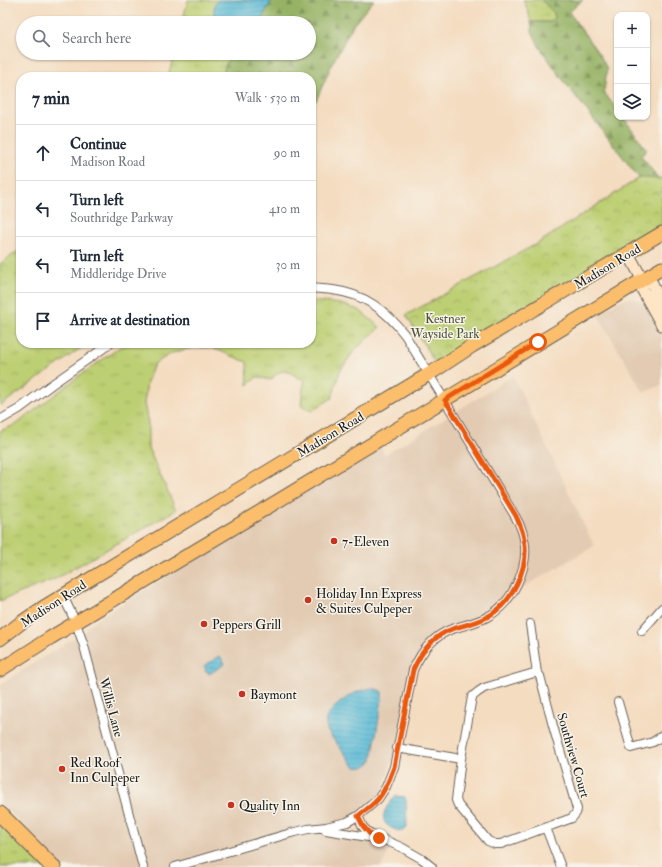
<!DOCTYPE html>
<meta charset="utf-8">
<style>
:root{--surface:#fff;--page:#f2f2f3;--text:#1f2937;--muted:#747a83;--line:#e0e1e3}
body{margin:0;font-family:"IM FELL Double Pica",serif;background:var(--page);color:var(--text)}
.controls{position:absolute;right:12px;top:12px;display:grid;overflow:hidden;border-radius:8px;box-shadow:0 1px 3px #0004}
.controls button{width:36px;height:36px;display:grid;place-items:center;padding:0;border:0;border-bottom:1px solid var(--line);background:var(--surface);color:var(--text);font:20px sans-serif}
.stop{position:absolute;width:12px;height:12px;margin:-9px;border:3px solid #ea580c;border-radius:50%;background:#fff}
.stop.end{background:#ea580c;border-color:#fff;box-shadow:0 1px 4px #0008}
.list{margin:0;padding:0;list-style:none}
h2{display:flex;justify-content:space-between;align-items:center;height:52px;margin:0;padding:0 16px;font-size:17px}
h2 small{font-size:13px;font-weight:400;color:var(--muted)}
.list li{display:grid;grid-template-columns:26px 1fr auto;gap:12px;align-items:center;box-sizing:border-box;height:56px;padding:0 16px;border-top:1px solid var(--line)}
.list b{display:block;font-size:15px;white-space:nowrap}
.list p{margin:0;font-size:13px;white-space:nowrap;color:var(--muted)}
.list em{font-size:13px;font-style:normal;color:var(--muted)}
.icon{flex:none;width:22px;height:22px;fill:none;stroke:currentColor;stroke-width:2;stroke-linecap:round;stroke-linejoin:round}
.map{position:relative;flex:none;width:662px;height:867px;overflow:hidden}
.search{position:absolute;background:var(--surface);box-shadow:0 1px 3px #0004;left:16px;top:16px;width:300px;height:44px;display:flex;align-items:center;gap:10px;box-sizing:border-box;padding:0 14px;border-radius:22px;color:var(--muted);font-size:15px}
.panel{position:absolute;background:var(--surface);box-shadow:0 1px 3px #0004;left:16px;top:72px;width:300px;height:276px;border-radius:16px}
.map>svg:first-child{display:block}
.built{fill:#e2cbb2}
.grass{fill:url(#grass-tufts);stroke:#6c7648}
.forest{fill:url(#forest-firs);stroke:#596740}
.park{fill:url(#park-crowns);stroke:#6c7648}
.water{fill:url(#water-rules);stroke:#3a6a79}
.lines{fill:none;stroke-linecap:round;stroke-linejoin:round}
.street-casing{stroke:#685f55;stroke-width:10}
.secondary-casing{stroke:#685f55;stroke-width:13}
.primary-casing{stroke:#685f55;stroke-width:15}
.highway-casing{stroke:#685f55;stroke-width:17}
.street{stroke:#fff;stroke-width:8}
.secondary{stroke:#fde5c5;stroke-width:11}
.primary{stroke:#fabe6d;stroke-width:13}
.highway{stroke:#fabe6d;stroke-width:15}
.route{stroke:#ea580c;stroke-width:5}
.poi-dot{fill:#c8321e;stroke:#f7f3e8;stroke-width:1.5}
.labels{text-anchor:middle;stroke-width:3;stroke-linejoin:round;paint-order:stroke}
.street-label{font-size:13px;fill:#1c1c1c;stroke:#f7f3e8}
.park-label{font-size:13px;fill:#4c5236;stroke:#f7f3e8}
.poi-label{font-size:13px;fill:#1c1c1c;stroke:#f7f3e8;text-anchor:start}
</style>
<div class="map">
<svg width="662" height="867" viewBox="0 0 662 867">
<defs>
<pattern id="grass-tufts" width="24" height="20" patternUnits="userSpaceOnUse"><rect width="24" height="20" fill="#bdcf73"/><path d="M3 7l-1-3M5 7V3M7 7l1-3M15 17l-1-3M17 17v-4M19 17l1-3" fill="none" stroke="#a2b163"/></pattern>
<pattern id="forest-firs" width="22" height="20" patternUnits="userSpaceOnUse"><rect width="22" height="20" fill="#96b265"/><path d="M5 1l3.5 6h-7zM16 11l3.5 6h-7z" fill="#7a9052"/></pattern>
<pattern id="park-crowns" width="20" height="18" patternUnits="userSpaceOnUse"><rect width="20" height="18" fill="#bdcf73"/><path d="M2 6a3 3 0 1 1 6 0M12 15a3 3 0 1 1 6 0" fill="none" stroke="#a2b163"/></pattern>
<pattern id="water-rules" width="6" height="5" patternUnits="userSpaceOnUse"><rect width="6" height="5" fill="#57b9d6"/><path d="M0 2.5h6" fill="none" stroke="#4b9eb7"/></pattern>
</defs>
<rect width="100%" height="100%" fill="#f7f3e8"/>
<filter id="ink" filterUnits="userSpaceOnUse"><feTurbulence type="fractalNoise" baseFrequency=".025" numOctaves="2"/><feDisplacementMap in="SourceGraphic" scale="8" xChannelSelector="R" yChannelSelector="G"/><feConvolveMatrix kernelMatrix="1 2 1 2 8 2 1 2 1" color-interpolation-filters="sRGB"/></filter>
<filter id="wash" filterUnits="userSpaceOnUse"><feTurbulence type="fractalNoise" baseFrequency=".012" numOctaves="4" result="noise"/><feDisplacementMap in="SourceGraphic" scale="16" xChannelSelector="R" yChannelSelector="G"/><feGaussianBlur stdDeviation="0.9" result="paint"/><feColorMatrix in="noise" values="0 0 0 0 0 0 0 0 0 0 0 0 0 0 0 0 0 1.4 0 .05"/><feComposite in="paint" operator="in"/></filter>
<g filter="url(#wash)">
<rect width="100%" height="100%" fill="#f4dcc0"/>
<path class="built" d="M631 298 640 301 645 305 659 327 662 333V385L656 387 644 393 597 314 620 301Z
M513 376 594 546 529 584 499 603 469 625 442 634 414 667 397 748 381 794 358 816 327 827 393 843 381 867H62L36 838 0 803V686L12 677 63 645 86 631 88 626 103 615 213 549 380 445 384 454 388 453Z"/>
<path class="grass" d="M188 0H333L309 23H182Z
M523 0H541L554 13 555 18 551 22H531C529 14 527 7 523 0Z
M174 53H301L285 77H168Z
M21 249V343H88L0 406V264Z
M311 301 341 304 359 310 380 327 353 352 340 371 332 398 312 411 301 405 303 389 305 380 297 377 290 372 282 371 275 375 271 380 257 377 248 385 247 362 210 347H195L172 353 154 364 147 382 144 403 148 423V448L176 510 55 579 0 601V431L17 424 79 376 126 343H311Z
M0 818 49 867H0Z"/>
<path class="forest" d="M272 0H374L353 25 331 66 316 101 311 97V77H224C222 69 228 58 234 53H309V23H259Z
M541 0H583L569 12 601 57 607 69 604 92 617 110V117H623L647 150 641 156 659 179 639 178 560 76 539 46 532 31 531 22H550L555 18 554 13Z"/>
<path class="park" d="M662 177V225L435 363 406 315 540 242 639 178 659 179Z"/>
<path class="water" d="M218 0H272L259 23H217C213 16 212 6 218 0Z
M220 656 225 664 209 674 208 671 206 672 205 670 206 669 204 666Z
M370 688 379 690 382 692V699L372 760C366 767 363 768 355 767L328 732C327 728 325 723 326 719 328 710 349 695 357 692 361 690 366 690 370 688Z
M396 796 405 797 406 801 407 827 403 831C396 831 393 829 388 826 377 817 389 803 396 796Z"/>
</g>
<g filter="url(#ink)">
<g class="lines">
<g class="street-casing">
<path id="street" d="M0 420 19 409 51 385 111 343
M63 596 76 623 84 646 143 867
M530 624 537 673
M642 631 662 608
M534 673H537L540 676 553 726 577 809 576 813 572 818 501 844H495L488 841 458 805 456 800 461 759 472 697 478 692 484 688Z
M618 702 631 748 653 742 662 736
M397 748 461 759
M358 816 363 827 370 834 401 847 422 859 432 867
M546 828 561 867
M326 830 374 838
M175 867 291 833 308 829 326 827 347 822 358 816 378 799 386 787 394 767 413 670C421 652 433 636 452 629 464 625 476 623 487 617 512 604 530 567 524 539 523 531 519 523 515 516L405 335C386 310 364 294 333 290 326 289 318 289 311 288"/>
</g>
<g class="secondary-casing">
<path id="secondary" d="M628 253 642 279V289L662 325
M642 279 652 283 662 306"/>
</g>
<g class="primary-casing">
<path id="primary" d="M0 639 22 622 44 607 434 371 472 346 662 233
M0 670 50 638 263 510 662 268"/>
</g>
<g class="highway-casing">
<path id="highway" d="M0 814 53 867"/>
</g>
<use href="#street" class="street"/>
<use href="#secondary" class="secondary"/>
<use href="#primary" class="primary"/>
<use href="#highway" class="highway"/>
</g>
</g>
<g class="lines" filter="url(#ink)">
<path class="route" d="M379 838 370 834 363 826 358 816C365 811 372 806 378 799 386 790 390 778 394 767L413 670C421 652 433 636 452 629 464 625 476 623 487 617 512 604 530 566 524 539 523 531 519 523 516 516L445 400 538 342"/>
</g>
<g class="poi-dot">
<circle cx="334" cy="541" r="4"/>
<circle cx="308" cy="600" r="4"/>
<circle cx="204" cy="624" r="4"/>
<circle cx="242" cy="694" r="4"/>
<circle cx="62" cy="769" r="4"/>
<circle cx="231" cy="805" r="4"/>
</g>
<g class="labels">
<g class="street-label">
<text transform="translate(607 266) rotate(-31)" y="5">Madison Road</text>
<text transform="translate(330 434) rotate(-31)" y="5">Madison Road</text>
<text transform="translate(53 603) rotate(-33)" y="5">Madison Road</text>
<text transform="translate(112 707) rotate(75)" y="5">Willis Lane</text>
<text transform="translate(574 755) rotate(74)" y="5">Southview Court</text>
</g>
<g class="park-label">
<text x="445" y="323">Kestner<tspan x="445" dy="15">Wayside Park</tspan></text>
</g>
<g class="poi-label">
<text x="342" y="546">7-Eleven</text>
<text x="316" y="598">Holiday Inn Express<tspan x="316" dy="15">&amp; Suites Culpeper</tspan></text>
<text x="212" y="629">Peppers Grill</text>
<text x="250" y="699">Baymont</text>
<text x="70" y="767">Red Roof<tspan x="70" dy="15">Inn Culpeper</tspan></text>
<text x="239" y="810">Quality Inn</text>
</g>
</g>
</svg>
<div class="controls">
<button>+</button>
<button>−</button>
<button><svg class="icon" aria-label="layers" viewBox="0 0 24 24"><path d="M12 4l9 5-9 5-9-5zM3 14l9 5 9-5"/></svg></button>
</div>
<div class="stop" style="left:538px;top:342px"></div>
<div class="stop end" style="left:379px;top:838px"></div>
<div class="search"><svg class="icon" aria-label="search" viewBox="0 0 24 24"><circle cx="10" cy="10" r="6"/><path d="M15 15l6 6"/></svg>Search here</div>
<section class="panel">
<h2>7 min<small>Walk · 530 m</small></h2>
<ul class="list">
<li><svg class="icon" aria-label="ahead" viewBox="0 0 24 24"><path d="M12 20V5M6 11l6-6 6 6"/></svg><div><b>Continue</b><p>Madison Road</p></div><em>90 m</em></li>
<li><svg class="icon" aria-label="left" viewBox="0 0 24 24"><path d="M17 20v-9H6M10 6l-5 5 5 5"/></svg><div><b>Turn left</b><p>Southridge Parkway</p></div><em>410 m</em></li>
<li><svg class="icon" aria-label="left" viewBox="0 0 24 24"><path d="M17 20v-9H6M10 6l-5 5 5 5"/></svg><div><b>Turn left</b><p>Middleridge Drive</p></div><em>30 m</em></li>
<li><svg class="icon" aria-label="arrive" viewBox="0 0 24 24"><path d="M6 21V4h12l-3 4 3 4H6"/></svg><div><b>Arrive at destination</b></div></li>
</ul>
</section>
</div>
